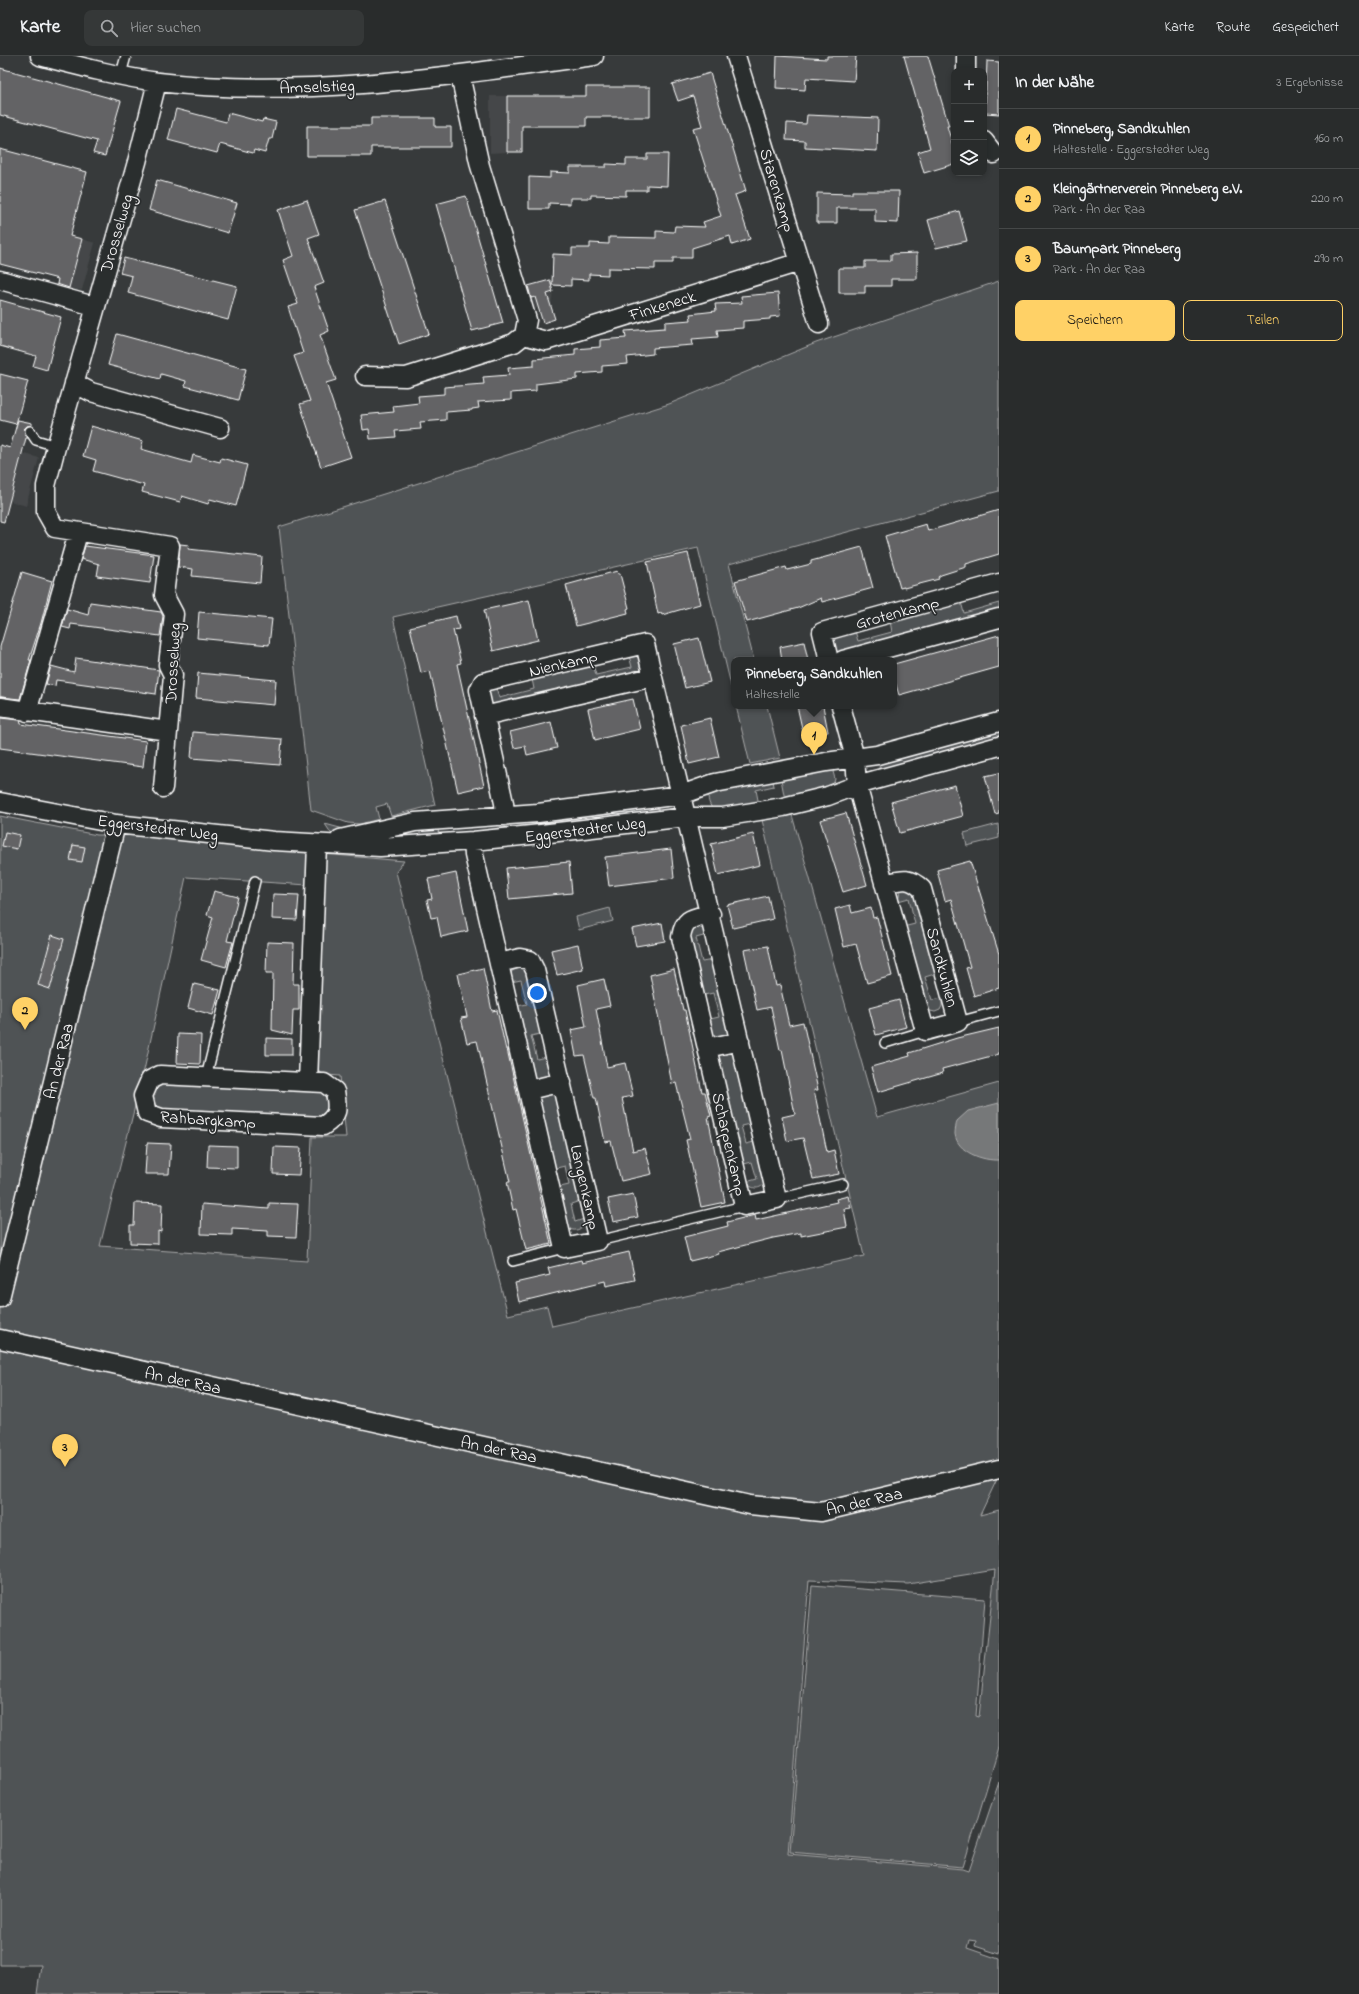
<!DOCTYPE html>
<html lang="de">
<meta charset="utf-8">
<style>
:root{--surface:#292c2c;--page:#353838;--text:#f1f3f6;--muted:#a5a7a9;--line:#454848;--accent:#ffd166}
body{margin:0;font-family:"Indie Flower",sans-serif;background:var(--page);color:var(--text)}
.controls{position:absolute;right:12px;top:12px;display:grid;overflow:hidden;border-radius:8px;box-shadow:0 2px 6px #0003}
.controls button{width:36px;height:36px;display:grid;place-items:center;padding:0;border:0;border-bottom:1px solid var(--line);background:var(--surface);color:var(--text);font:20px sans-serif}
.you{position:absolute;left:537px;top:937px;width:14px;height:14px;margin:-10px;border:3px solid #fff;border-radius:50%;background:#1a73e8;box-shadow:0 0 0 6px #1a73e833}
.badge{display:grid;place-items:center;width:26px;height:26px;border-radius:50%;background:var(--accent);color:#111;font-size:13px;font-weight:700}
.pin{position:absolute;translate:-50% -33px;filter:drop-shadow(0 1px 2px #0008)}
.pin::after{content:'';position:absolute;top:21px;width:14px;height:12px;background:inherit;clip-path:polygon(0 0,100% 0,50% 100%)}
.popup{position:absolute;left:731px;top:601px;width:166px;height:52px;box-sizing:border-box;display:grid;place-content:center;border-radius:8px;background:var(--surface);filter:drop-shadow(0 1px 3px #0005);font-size:13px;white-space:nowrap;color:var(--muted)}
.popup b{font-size:15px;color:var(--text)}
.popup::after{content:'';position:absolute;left:50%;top:100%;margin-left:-8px;border:8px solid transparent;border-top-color:var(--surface)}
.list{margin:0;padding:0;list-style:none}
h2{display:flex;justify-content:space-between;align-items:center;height:52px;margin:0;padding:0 16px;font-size:17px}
h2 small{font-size:13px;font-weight:400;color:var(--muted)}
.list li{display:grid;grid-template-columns:26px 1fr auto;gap:12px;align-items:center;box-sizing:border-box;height:60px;padding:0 16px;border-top:1px solid var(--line)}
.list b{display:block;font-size:15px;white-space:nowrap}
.list p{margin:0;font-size:13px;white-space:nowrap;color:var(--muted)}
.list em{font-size:13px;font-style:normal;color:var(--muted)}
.actions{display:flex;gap:8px;padding:12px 16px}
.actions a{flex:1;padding:9px 0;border:1px solid var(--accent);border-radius:8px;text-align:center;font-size:14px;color:var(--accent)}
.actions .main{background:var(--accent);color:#111}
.icon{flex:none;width:22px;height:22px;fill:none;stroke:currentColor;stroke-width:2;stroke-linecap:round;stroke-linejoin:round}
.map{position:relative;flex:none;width:999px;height:1938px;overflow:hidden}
header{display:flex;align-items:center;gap:24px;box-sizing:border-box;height:56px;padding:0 20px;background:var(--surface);border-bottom:1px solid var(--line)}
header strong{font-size:19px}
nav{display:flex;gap:22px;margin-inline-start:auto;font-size:14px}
.search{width:280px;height:36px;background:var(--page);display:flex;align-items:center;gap:10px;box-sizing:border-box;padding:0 14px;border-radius:8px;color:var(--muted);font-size:15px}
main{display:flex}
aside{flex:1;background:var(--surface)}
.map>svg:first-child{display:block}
.built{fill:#444748}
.green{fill:#505354;stroke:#a8a9aa}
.water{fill:#767879;stroke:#adaeaf}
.building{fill:#636465;stroke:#fff}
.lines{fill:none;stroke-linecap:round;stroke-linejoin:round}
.lane-casing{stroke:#fff;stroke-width:12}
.street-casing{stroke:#fff;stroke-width:21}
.lane{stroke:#2a2d2e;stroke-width:9}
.street{stroke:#2a2d2e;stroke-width:18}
.labels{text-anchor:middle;stroke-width:3.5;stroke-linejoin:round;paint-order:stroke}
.street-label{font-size:17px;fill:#fff;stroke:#2a2d2e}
</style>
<header>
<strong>Karte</strong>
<div class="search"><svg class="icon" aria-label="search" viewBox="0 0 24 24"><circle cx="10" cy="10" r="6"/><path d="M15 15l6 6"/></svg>Hier suchen</div>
<nav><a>Karte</a><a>Route</a><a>Gespeichert</a></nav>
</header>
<main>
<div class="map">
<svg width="999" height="1938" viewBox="0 0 999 1938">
<rect width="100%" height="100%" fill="#373a3b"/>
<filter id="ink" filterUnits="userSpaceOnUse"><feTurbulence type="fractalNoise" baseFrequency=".025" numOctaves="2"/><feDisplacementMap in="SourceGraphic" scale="8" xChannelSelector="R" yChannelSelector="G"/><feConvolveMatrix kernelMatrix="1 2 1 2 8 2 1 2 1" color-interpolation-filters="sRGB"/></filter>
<g filter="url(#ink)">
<path class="built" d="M490 40H507V96L490 97Z
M82 183 95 187 82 234H76L69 232Z
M553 236 551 251 540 255 538 252 535 253 531 242Z
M22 397 39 402 26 450 10 445Z"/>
<path class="green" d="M999 225V435L729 508 754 604H734V642L698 492 393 561 435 749 391 760 387 748 376 751 379 763 360 768 348 767 311 754 279 471 669 348 816 287Z
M961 546 964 557 999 547V556L843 599C836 597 835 594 833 587L837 580 855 575 858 585 892 576 890 565Z
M629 600H636L640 603 642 611 640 616 493 651C488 645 488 641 490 634L496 631 499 642 534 633 532 623 593 608 596 619 632 611Z
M736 650H767L780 702 750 708Z
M999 670V685L882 715 879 713 880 704Z
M832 712 835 723 832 733 785 744 780 718Z
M772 720 774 730 756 734 759 749 714 755C709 748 707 744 709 735Z
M656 748 659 755 537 773 535 769 536 764Z
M792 759 877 1061 999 1027V1419L980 1459 999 1454V1691L963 1811 790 1796 812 1529 985 1543 976 1660 979 1661 995 1514 908 1528 809 1524 788 1798 963 1813 969 1815 999 1726V1898L975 1890 976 1885 969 1884 967 1892 999 1903V1938H37L41 1909H0V760L97 779H137L302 794 309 800 308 829 186 821 145 1010 100 1190 307 1205 312 1081H346L340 1020 327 1019 319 1016 316 1007 323 798 404 805 396 816 508 1259 547 1250 552 1270 864 1200 762 764Z
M325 768 355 776 333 780Z
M998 768 999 782 967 790 964 777Z
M420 771 438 772 439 781 420 785Z
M904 832 914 834 938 917 925 921 932 944 942 942V950L940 954 935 956 926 954 903 871 915 868 909 842 898 845 900 835Z
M610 852 613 865 579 874 576 861Z
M698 871 703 873 707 879 696 882 702 906 713 904 730 979 713 983 706 964 719 961 713 937 700 940 688 876 692 872Z
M521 911 527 913 544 977 531 980 537 1003 550 1000 552 1020 534 1024 513 951 527 948 521 924 511 926 510 920 512 915Z
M735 995 754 1067 741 1070 746 1088 758 1085 766 1126C760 1134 752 1134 746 1126L757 1123 752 1106 740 1109 717 998Z
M159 1027 315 1033C329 1039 332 1052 320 1062L164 1057 151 1048 154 1032Z
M556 1037 580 1145 571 1148 575 1166 584 1163C584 1173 577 1176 569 1173L556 1132 569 1129 565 1110 552 1113 538 1040Z"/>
<path class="water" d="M999 1047V1104C983 1105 957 1096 955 1078 955 1074 956 1069 957 1065L968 1055Z"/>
<path class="building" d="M777 0 827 3V0H856L854 25 806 22 805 34 776 32Z
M904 0H928L949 70H947L954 94V108L924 117 918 96 930 92Z
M987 5 999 6V58L985 57Z
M0 12 121 45 105 100 93 97 97 85 0 59Z
M710 17 746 135 735 139 750 183 732 189 730 180 692 192V202H673V207H655V213L608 212V219L589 218V224L571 223V230L552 229 553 198 572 199V192H590V187L609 188V181L656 182V175L674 176 675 170 705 171 703 166 721 160 693 72 702 70 693 40 678 45 672 28Z
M586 31H650V61H586V70H522V96H507V40H586Z
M176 53 226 66 228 57 262 66 263 63 276 66 272 83H269L265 97 254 94 253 97 220 88 217 97 168 84Z
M807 59 878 62 877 95 805 91V85L786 84 787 67 806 68Z
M371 62H435V71H451V91H371V100H307V70H371Z
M0 93 87 116 70 180 82 183 69 232 57 228 58 223 0 208Z
M647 98H668L667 130 647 129V134H626V140L591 139V142H570V148L549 147V153H529V121L550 122V116L570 117V111H606V108L626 109V103H647Z
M157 124 237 147 228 177 149 154Z
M852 135H899L898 167 875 166V152H837V167H817V137L852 138Z
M466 140 503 267 472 275 436 148Z
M307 144 319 178 308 182 324 227 314 231 329 275 320 279 336 324 326 327 351 401 321 411 300 348 310 345 294 300 303 297 288 251 298 248 283 204 293 200 278 154Z
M385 145 429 278 399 288 355 154Z
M959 155 967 185 936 192 928 164Z
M917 197V223H891V230H865V237H839V212H865V205H891V198Z
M124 202 237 230 228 264 128 237 132 220 120 217Z
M550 224 553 236 547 238 555 263 543 267 535 241 531 242 528 230Z
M778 237 780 260 770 261V263L743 265V272L717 274 718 281 692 283 693 289 653 292V298L627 301 628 308 602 310V316L577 318V323L536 328V335L511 337V344L478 346 479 352 472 353V354L446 356V364L420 366 421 373 395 375 396 381 370 383 369 373 363 374 361 359 394 356 393 350 419 347 418 340 444 338V331L484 328 483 321 509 319 508 312 534 310V303L575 299V293L600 291V284L626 282 625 275 665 272V266L691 264 690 258 716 255 715 248 742 247 741 240Z
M0 244 61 261 47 314 33 310 36 300 0 290Z
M117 278 246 313 238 344 185 330 186 325 161 318 160 323 108 309Z
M0 318 28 325 16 368 0 364Z
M18 364 32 367V369L27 370 24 373 28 382H26L4 466 0 465V389L10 392Z
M91 370 143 385 141 393 191 407 193 399 220 406 221 402 247 409 236 450 210 443 208 448 182 440 180 446 142 436 144 429 93 415 96 404 83 400Z
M999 454V498L966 508V511L941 519 938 521 939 523 904 532V531L900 532 885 480 926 468 928 475Z
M180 488 189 489 188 493 262 501 260 527 192 520 193 513 178 511Z
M85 490 154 499 150 527 97 520 99 508 81 503Z
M862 491 873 532 822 546 821 542 798 552 747 566 735 525 786 511 787 514 811 508V505Z
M688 497 700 548 662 559 661 557 658 558 647 506Z
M617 515 618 518H620L629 552 627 553 628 557 576 570 566 529Z
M22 516 52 525 41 567 29 604H31L20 643 0 641V591Z
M529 544 538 584 493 595 484 554Z
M90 546 161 556 163 560 160 580 71 568 70 573 62 571 67 553 88 559Z
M199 556 272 563 269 589 197 582Z
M456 560 459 573 453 574 461 607 457 608 484 730 458 736 430 615 421 617 410 571Z
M999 579V611L899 639 894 622V608Z
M699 582 710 626 685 632 674 588Z
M804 586 808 604H782L780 591Z
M76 602 159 614 156 638 56 624 55 630 46 628 51 610 74 616Z
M198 617 276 624 274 649 196 642Z
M633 643 640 673 595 684 588 653Z
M797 650H823L828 676 804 681Z
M0 662 20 664 21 668 146 685 143 711 0 692Z
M710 662 719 701 689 708 681 669Z
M551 666 557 692 527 699 525 690 514 692 510 676Z
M193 676 282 683 280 709 191 702Z
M999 717V757L995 758 985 720Z
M955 729 963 760 900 777 891 746Z
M846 757 867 829 843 836 820 764Z
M5 776 20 779 17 793 2 790Z
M753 778 760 809 718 819 711 788Z
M73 789 85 791 82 806 70 804Z
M671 793 674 822 609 830 605 801Z
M970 805 999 898V932L974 940 966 912 970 911 951 843 945 845 937 814Z
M569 806 572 837 509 843 506 812Z
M456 817 468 875 441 881 437 861 431 862 427 844 432 843 428 823Z
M214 835 238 841 227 885 233 886 226 911 201 904 213 861 207 859Z
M273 838 299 839 297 864 272 863Z
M768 840 773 863 733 872 727 849Z
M850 849 852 857 871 852 873 862 877 861 892 920 867 927 856 888 844 891 835 853Z
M662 867 665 885 636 890 632 873Z
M52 879 64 883 50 933 38 929Z
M267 886 294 887 293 928H299V954H293L292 979 272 974 273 917H266Z
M578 888 583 913 557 919 551 894Z
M768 890 776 930 780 929 789 969 803 966 818 1034H814L827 1096 834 1094 839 1118 813 1123 803 1082 787 1085 782 1061 795 1058 782 994H780L771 951 757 954 744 894Z
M483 912 492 955 497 954 506 994 507 993 551 1188 526 1194 516 1153 513 1154 507 1126H510L477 985 467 987 461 962 467 961 458 918Z
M674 913 683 954H685L702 1036H705L711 1060 708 1061 725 1146 701 1151 686 1084 690 1083 676 1027 672 1028 650 919Z
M604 923 610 950 596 953 607 1011 625 1007 633 1040 622 1042 633 1095 645 1092 652 1118 621 1125 611 1085 605 1086 596 1042H594L584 999 576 1000 571 974 586 971 578 929Z
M194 928 220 934 213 959 188 952Z
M899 944 906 971 876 979 869 952Z
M999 972V998L942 1013 943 1017 878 1036 871 1011 910 1000 909 997 957 982Z
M178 978 201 979 200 1008 177 1007Z
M266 982 292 983V999H266Z
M147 1087 171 1088 169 1118H145Z
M208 1089 237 1090V1112L207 1111Z
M274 1091 301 1092 299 1119 273 1118Z
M633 1138 638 1161 613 1166 608 1143Z
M848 1140 851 1152 844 1153 847 1171 801 1180V1177L773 1182 718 1196 719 1198 690 1205 684 1181 728 1170 727 1166 755 1159 756 1164 837 1146 836 1143Z
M135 1147 162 1148 161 1176 158 1175V1188L130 1187V1169H134Z
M269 1147 298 1148 296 1181 268 1180V1175L232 1173V1179L201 1178 202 1148 269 1153Z
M629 1196 635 1224 606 1230 605 1225 519 1246 515 1227 550 1219 548 1212 581 1204 582 1207Z"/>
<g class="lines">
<g class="lane-casing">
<path id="lane" d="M121 18 126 0
M30 375 36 384 56 390
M958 966 999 955
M885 987 925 975
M206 1021 255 825
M777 1143 843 1128
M598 1185 744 1150
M513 1205 564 1192"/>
</g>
<g class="street-casing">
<path id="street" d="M40 0C78 10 120 21 158 26 304 43 450 20 594 0
M736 0 819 268
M966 15V0
M157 26 137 106 55 395 46 430V456L55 472 170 490 164 539 174 558 168 609 173 619 163 732
M984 85 994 98
M0 224 94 250
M524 279 546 285 800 206
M365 320 406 321 514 287 524 279 527 264 480 110 460 19
M74 327 91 336 220 372
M829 604 822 576 999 527
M843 604 999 562
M841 650 855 702 857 729 925 975 958 966 922 833C908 820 901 824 884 828
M0 651 168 675
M27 656 78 477
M484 660 653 621
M0 746 116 768 274 785 380 791 473 785 541 778 686 761H722L783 751 828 740 857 729 999 690
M505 760 504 747 479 634 483 626 645 588C690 773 734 958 777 1143L744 1150 681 881C684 861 693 862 711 858
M340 783 415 766 538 757 681 739 715 727 826 706 877 699 999 666
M473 785 474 799 564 1192 598 1185 535 914 530 904 520 902 499 907
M707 992 740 985
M160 1019 324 1027 335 1035C338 1053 339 1060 323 1070L161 1062 147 1057 143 1040 150 1024Z
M308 1026 317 788
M529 1034 562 1026
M0 1242 116 768
M0 1283 750 1449 821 1456 999 1413"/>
</g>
<use href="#lane" class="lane"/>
<use href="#street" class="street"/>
</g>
</g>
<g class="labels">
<g class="street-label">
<text transform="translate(317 30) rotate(-2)" y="6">Amselstieg</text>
<text transform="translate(778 134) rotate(73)" y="6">Starenkamp</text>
<text transform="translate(116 177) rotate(-74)" y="6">Drosselweg</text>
<text transform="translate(662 249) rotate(-17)" y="6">Finkeneck</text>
<text transform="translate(897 556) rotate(-15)" y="6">Grotenkamp</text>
<text transform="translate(172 607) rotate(-87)" y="6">Drosselweg</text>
<text transform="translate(563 607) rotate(-13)" y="6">Nienkamp</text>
<text transform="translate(158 771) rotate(7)" y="6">Eggerstedter Weg</text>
<text transform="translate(585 773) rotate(-7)" y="6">Eggerstedter Weg</text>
<text transform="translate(943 911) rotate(75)" y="6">Sandkuhlen</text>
<text transform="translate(58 1005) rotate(-76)" y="6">An der Raa</text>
<text transform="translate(208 1063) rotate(4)" y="6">Rahbargkamp</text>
<text transform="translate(730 1088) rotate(77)" y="6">Scharpenkamp</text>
<text transform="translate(586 1131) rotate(77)" y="6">Langenkamp</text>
<text transform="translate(183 1324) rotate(12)" y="6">An der Raa</text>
<text transform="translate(499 1393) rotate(12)" y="6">An der Raa</text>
<text transform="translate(864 1445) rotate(-13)" y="6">An der Raa</text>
</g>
</g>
</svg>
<div class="controls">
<button>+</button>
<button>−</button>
<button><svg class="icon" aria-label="layers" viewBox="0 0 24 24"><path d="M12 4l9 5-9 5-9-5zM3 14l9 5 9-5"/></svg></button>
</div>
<div class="you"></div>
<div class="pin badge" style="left:814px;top:699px">1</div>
<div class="popup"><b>Pinneberg, Sandkuhlen</b>Haltestelle</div>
<div class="pin badge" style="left:25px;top:974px">2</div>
<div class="pin badge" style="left:65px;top:1411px">3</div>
</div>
<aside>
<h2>In der Nähe<small>3 Ergebnisse</small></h2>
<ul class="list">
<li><span class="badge">1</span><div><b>Pinneberg, Sandkuhlen</b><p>Haltestelle · Eggerstedter Weg</p></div><em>160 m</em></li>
<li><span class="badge">2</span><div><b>Kleingärtnerverein Pinneberg e.V.</b><p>Park · An der Raa</p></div><em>220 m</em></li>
<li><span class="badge">3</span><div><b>Baumpark Pinneberg</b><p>Park · An der Raa</p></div><em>290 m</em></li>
</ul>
<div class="actions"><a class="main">Speichern</a><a>Teilen</a></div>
</aside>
</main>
